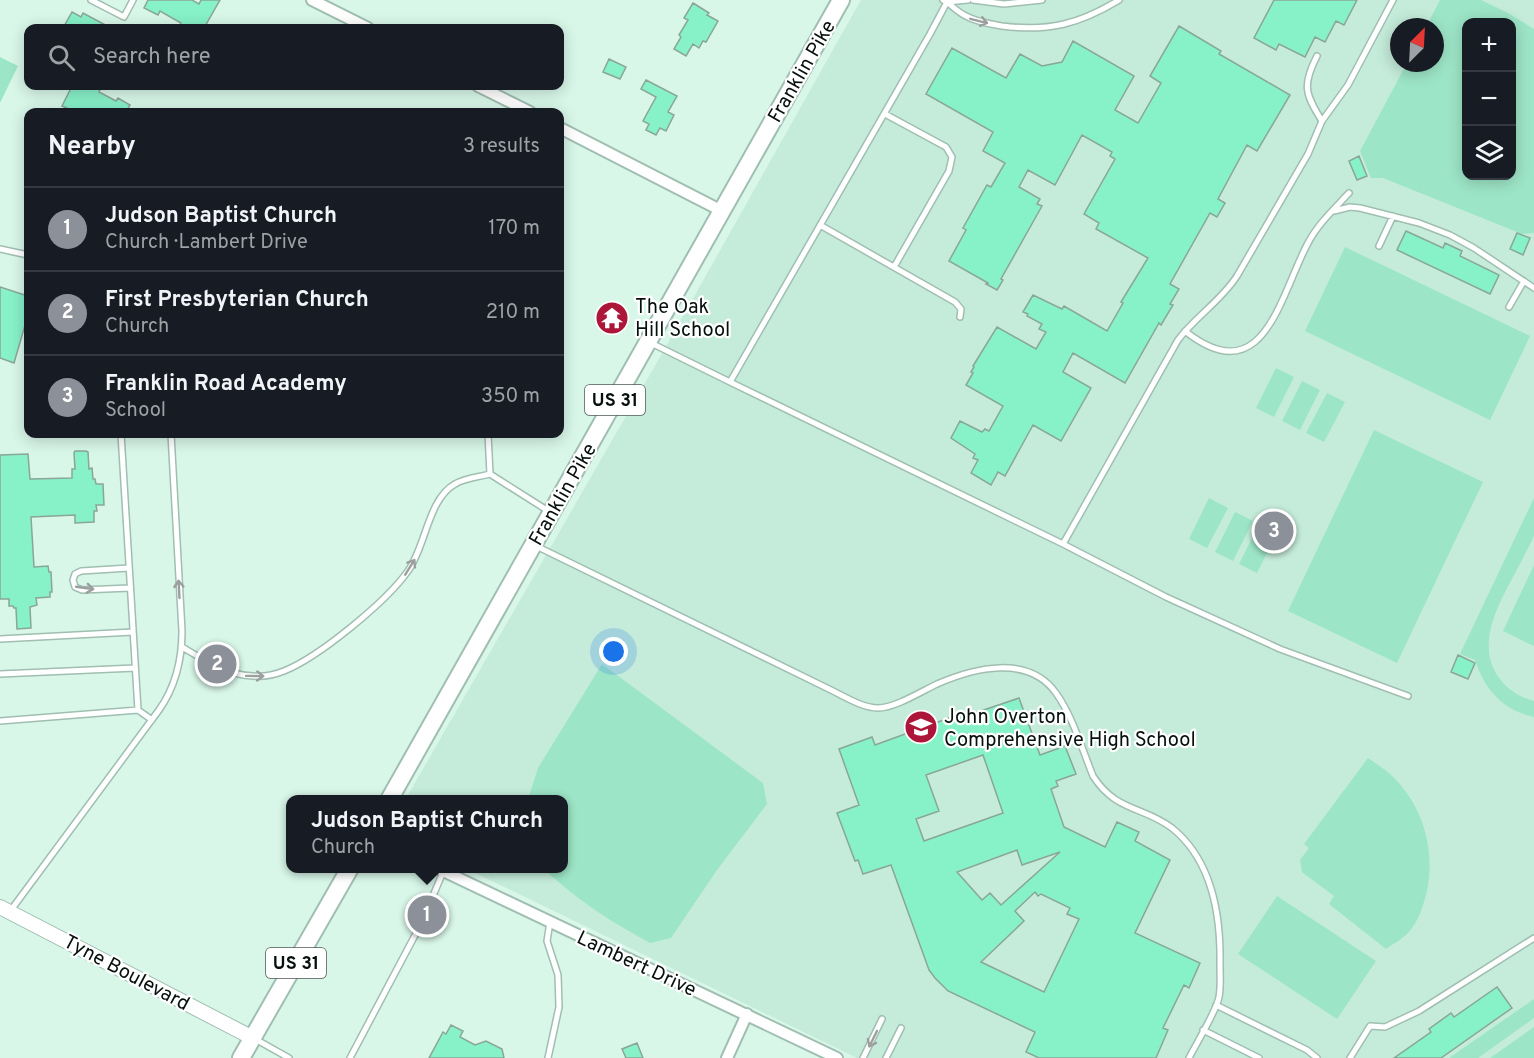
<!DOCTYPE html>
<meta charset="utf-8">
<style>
:root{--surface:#171b24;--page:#242831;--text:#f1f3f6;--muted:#9ea1a6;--line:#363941;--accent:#8c9099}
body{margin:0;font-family:Overpass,sans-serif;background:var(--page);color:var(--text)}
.controls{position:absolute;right:18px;top:18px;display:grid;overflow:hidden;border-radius:12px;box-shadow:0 3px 15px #0003}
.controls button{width:54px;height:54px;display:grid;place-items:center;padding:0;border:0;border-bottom:2px solid var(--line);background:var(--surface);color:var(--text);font:30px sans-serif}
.compass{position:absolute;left:1390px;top:18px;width:54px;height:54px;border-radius:50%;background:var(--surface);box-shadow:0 3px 15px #0003;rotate:24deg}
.you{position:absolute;left:614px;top:652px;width:21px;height:21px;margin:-15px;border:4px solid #fff;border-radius:50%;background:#1a73e8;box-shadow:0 0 0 9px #1a73e833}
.badge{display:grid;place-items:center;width:39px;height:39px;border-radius:50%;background:var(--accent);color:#fff;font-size:20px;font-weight:700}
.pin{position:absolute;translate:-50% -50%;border:3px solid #fff;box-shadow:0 2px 6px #0006}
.popup{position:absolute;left:286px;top:795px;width:282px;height:78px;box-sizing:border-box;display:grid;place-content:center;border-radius:12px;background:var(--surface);filter:drop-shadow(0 2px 4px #0005);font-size:20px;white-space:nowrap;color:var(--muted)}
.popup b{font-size:22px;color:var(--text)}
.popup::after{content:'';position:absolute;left:50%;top:100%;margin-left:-12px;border:12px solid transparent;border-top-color:var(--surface)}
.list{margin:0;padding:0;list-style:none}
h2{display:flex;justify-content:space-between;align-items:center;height:78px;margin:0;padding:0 24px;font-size:26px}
h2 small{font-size:20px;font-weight:400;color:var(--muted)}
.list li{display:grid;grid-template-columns:39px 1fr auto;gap:18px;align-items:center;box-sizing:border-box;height:84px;padding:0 24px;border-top:2px solid var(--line)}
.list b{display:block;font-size:22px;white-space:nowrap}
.list p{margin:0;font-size:20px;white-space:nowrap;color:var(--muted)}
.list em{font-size:20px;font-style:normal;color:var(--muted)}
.icon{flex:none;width:33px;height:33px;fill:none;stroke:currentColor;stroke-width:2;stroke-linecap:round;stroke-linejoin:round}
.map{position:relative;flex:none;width:1534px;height:1058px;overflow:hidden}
.search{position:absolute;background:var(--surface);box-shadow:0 3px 15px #0003;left:24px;top:24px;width:540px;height:66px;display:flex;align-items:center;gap:15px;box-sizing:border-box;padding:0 21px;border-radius:12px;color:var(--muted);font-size:22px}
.panel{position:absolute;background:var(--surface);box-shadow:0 3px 15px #0003;left:24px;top:108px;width:540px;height:330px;border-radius:12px}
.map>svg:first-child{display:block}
.built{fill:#c5ecda;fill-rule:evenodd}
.green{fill:#9de5c7;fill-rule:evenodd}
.building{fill:#87f1c8;stroke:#89a699;stroke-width:1.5;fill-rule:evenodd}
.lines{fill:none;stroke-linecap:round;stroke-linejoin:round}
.service-casing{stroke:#a0beb1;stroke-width:8}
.minor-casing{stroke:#a0beb1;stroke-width:14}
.tertiary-casing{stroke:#a0beb1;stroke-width:16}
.primary-casing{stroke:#a0beb1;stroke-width:20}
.service{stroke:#fff;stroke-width:5}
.minor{stroke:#fff;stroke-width:10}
.tertiary{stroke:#fff;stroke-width:14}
.primary{stroke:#fff;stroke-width:16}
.oneway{stroke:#9b9f9e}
.labels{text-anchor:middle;stroke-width:4.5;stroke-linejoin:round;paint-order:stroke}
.shield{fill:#fff;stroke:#515855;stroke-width:1.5}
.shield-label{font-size:18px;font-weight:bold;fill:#06100c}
.street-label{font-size:20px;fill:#06100c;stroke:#fff}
.poi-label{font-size:20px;fill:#06100c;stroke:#fff;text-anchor:start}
</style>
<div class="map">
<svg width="1534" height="1058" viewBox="0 0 1534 1058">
<rect width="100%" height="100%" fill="#d8f7e9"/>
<path class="built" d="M861 0H1534V1058H857L467 869 564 868V800H405L660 357ZM1466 22H1512V176H1466ZM1399 27H1435V63H1399Z"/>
<path class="green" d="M1440 0H1481L1508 13 1534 29V233L1522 234 1383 178H1371L1360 151 1407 63H1435V27H1426ZM1466 22H1512V176H1466Z
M0 57 18 66 0 103Z
M1345 247 1530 336 1490 420 1305 331Z
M1276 368 1294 377 1274 417 1256 408Z
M1302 381 1320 390 1300 430 1282 421Z
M1327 393 1345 402 1324 442 1306 433Z
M1374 430 1483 482 1397 663 1288 611Z
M1209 498 1228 508 1207 548 1189 539Z
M1534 498C1534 509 1534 524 1534 535 1532 542 1527 549 1524 556 1507 591 1473 637 1497 675 1506 689 1519 697 1534 701V717C1504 711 1484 689 1475 660L1460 654Z
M1235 512 1253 521 1233 561 1215 552Z
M1259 524 1277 533 1257 573 1239 564Z
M1534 565V646L1503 631Z
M602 664 763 783 767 804 717 870 671 938 650 943C610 921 580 902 546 871L544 869 564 868V800L528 799 538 768Z
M1368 758C1375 763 1383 768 1390 774 1422 803 1436 849 1427 891 1423 906 1419 921 1408 933 1402 939 1393 944 1386 949L1329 904 1334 896 1302 872 1300 860 1309 848 1304 844Z
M1277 896 1376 961 1337 1019 1238 954Z
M1534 999V1018L1478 1058H1449Z
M1534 1027V1058H1490Z"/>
<path class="building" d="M148 0H192L199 4 201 0H220L204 28H178L181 23 160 11 158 15 144 8Z
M1274 0H1357L1344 25 1336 21 1325 42 1315 37 1305 57 1279 44 1276 50 1254 38Z
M693 3 709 13 707 15 718 21 706 42 703 41 699 48 693 44 686 56 674 49 681 37 679 35 688 20 684 18Z
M72 12 81 17 83 13 111 28H63Z
M1179 26 1221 51 1219 54 1290 95 1257 151 1247 145 1218 199 1225 203 1217 217 1210 213 1170 284 1179 289 1170 304 1173 305 1161 325 1159 323 1125 383 1073 353 1063 372 1091 388 1061 441 1033 425 1005 476 998 472 991 485 971 473 978 460 973 458 975 454 951 438 960 421 982 432 985 429 989 431 1003 406 966 385 973 373 971 372 974 367 973 366 997 327 1036 349 1046 332 1039 329 1042 324 1027 316 1028 314 1023 312 1033 295 1062 309 1064 306 1107 331 1123 303 1121 302 1148 258 1096 229 1099 223 1084 214 1115 159 1110 156 1112 152 1082 135 1055 185 1028 170 1019 187 1040 199 1037 204 1042 206 1001 279 1003 280 997 290 986 284 988 283 949 261 966 230 963 228 987 185 991 187 1005 163 983 151 993 132 926 94 952 48 1006 78 1020 54 1042 66 1062 62 1073 41 1134 76 1115 110 1138 123 1161 83 1150 76Z
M609 59 626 67 620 79 603 72Z
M646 80 677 96 668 112 674 115 666 131 660 128 656 135 646 130 649 124 643 121 656 97 641 89Z
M72 86H91L100 90 99 92 116 101 118 98 130 105 126 112H76L62 106Z
M1359 156 1367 176 1357 180 1349 161Z
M1406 231 1443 248 1445 243 1462 251 1460 256 1499 275 1490 294 1397 250Z
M1517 233 1530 238 1523 255 1510 249Z
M0 287 28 296V315L14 363 0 358Z
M75 451H86L88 452 89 469 92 468 93 479H95L96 484H103L104 505H96L97 511H94V522L75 523V515L31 517 34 567 48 566 49 572H51L52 592H50V597L36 598 37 605 30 607 31 628 17 629 16 608H14L13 606H9V599H0V455L28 454 30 479 72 478V469H75L74 453Z
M1458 655 1475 663 1468 679 1451 672Z
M1019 698 1040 755 1065 746 1076 774 1056 781 1058 786 1051 789 1064 827 1105 847 1117 822 1139 832 1135 841 1170 860 1135 933 1200 963 1189 988 1184 985 1163 1028 1168 1030 1156 1058H1039L1026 1052 1035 1032 948 991 935 978 929 970 891 865 863 874 858 860 855 861 837 813 859 805 839 749 872 737 875 745 968 711 969 715ZM983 755 1003 813 924 841 916 819 939 811 926 775ZM1017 850 1022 865 1060 852 1001 905 990 893 982 900 957 872ZM1035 892 1038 896 1041 894 1070 908 1067 914 1079 919 1044 992 981 962 1024 921 1015 911Z
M1497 987 1512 1008 1441 1058H1394L1431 1032 1429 1029 1451 1013 1454 1017Z
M451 1025 463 1031 460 1037 475 1045 486 1041 502 1049 504 1058H429L443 1032 446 1034Z
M637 1043 643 1058H626L622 1049Z"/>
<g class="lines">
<g class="service-casing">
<path id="service" d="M91 0 124 17 133 0
M968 0 947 2C953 7 959 13 966 16 976 22 991 24 1002 26 1049 32 1079 24 1119 0
M973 0 1004 4 1042 0
M1317 56C1302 85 1305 94 1322 121
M885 114 946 147 952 157 949 171 894 267
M1334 211 1350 207 1360 208 1419 223 1450 235 1474 248 1534 288
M820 225 955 302 961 309 960 317
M1379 246 1393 216
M0 249 28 255
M1509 307 1524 281
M1185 331C1264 394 1280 295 1308 243 1318 224 1334 209 1349 193
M649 342 730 382 930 34 947 2 943 0
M730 382 1063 544 1178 340C1196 316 1221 301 1237 276L1308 154 1322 121 1348 85 1393 0
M121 434 138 710
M490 474 550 512
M1063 544 1166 597 1280 649 1408 696
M534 545 831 690C845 697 863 708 878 708 895 708 922 691 937 684 974 668 1028 654 1056 693 1073 717 1082 749 1093 776 1116 812 1143 806 1172 828 1213 861 1221 916 1220 965 1220 975 1221 987 1219 997 1217 1010 1196 1044 1189 1058
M129 568 81 571 75 574 73 580 75 587 82 590 130 588
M0 639 133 632
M182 647C204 660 226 675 253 676 264 677 274 675 284 671 319 657 386 602 408 571 426 546 428 499 455 484 465 478 479 477 490 474L488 434
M0 674 135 668
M0 721 138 710 152 720
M11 910 159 710C176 686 182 660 182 631L171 434
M1216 1005 1307 1050 1317 1058
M1203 1030 1259 1058
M255 1039 289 1058
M350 1058 422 922 443 872
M548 1058 559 1007 558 975 547 941 550 922
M863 1058 882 1019
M886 1058 901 1028
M1350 1058 1370 1026 1385 1027 1419 1011 1534 938"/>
</g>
<g class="minor-casing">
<path id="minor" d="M312 0 368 28
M478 86 530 112
M560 128 722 211
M437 868 837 1058
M727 1058 747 1014"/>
</g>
<g class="tertiary-casing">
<path id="tertiary" d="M0 907 253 1038"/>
</g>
<g class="primary-casing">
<path id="primary" d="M389 800 841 0
M241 1058 350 868"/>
</g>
<use href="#service" class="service"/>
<use href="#minor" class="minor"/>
<use href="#tertiary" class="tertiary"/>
<use href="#primary" class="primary"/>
</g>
<defs><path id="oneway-shaft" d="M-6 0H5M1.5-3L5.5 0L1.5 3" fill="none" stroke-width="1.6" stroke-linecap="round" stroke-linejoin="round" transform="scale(1.5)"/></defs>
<g class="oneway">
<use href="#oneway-shaft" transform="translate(979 21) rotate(14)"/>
<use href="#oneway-shaft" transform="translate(410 567) rotate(-58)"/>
<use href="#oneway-shaft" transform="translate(85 588) rotate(8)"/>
<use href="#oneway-shaft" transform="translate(179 589) rotate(-93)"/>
<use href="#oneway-shaft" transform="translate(255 676) rotate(1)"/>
<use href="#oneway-shaft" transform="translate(873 1039) rotate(116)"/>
</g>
<defs>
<g id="temple-disc" transform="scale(1.725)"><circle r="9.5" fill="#ac1739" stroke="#fff"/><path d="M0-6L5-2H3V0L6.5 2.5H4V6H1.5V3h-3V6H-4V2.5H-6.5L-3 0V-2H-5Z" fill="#fff"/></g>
<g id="school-disc" transform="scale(1.725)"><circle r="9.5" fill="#ac1739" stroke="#fff"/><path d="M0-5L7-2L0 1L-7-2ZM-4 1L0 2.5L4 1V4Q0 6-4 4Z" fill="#fff"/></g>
</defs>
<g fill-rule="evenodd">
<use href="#temple-disc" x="612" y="318"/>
<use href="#school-disc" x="921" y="727"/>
</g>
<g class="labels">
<g class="shield">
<rect x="585" y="385" width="60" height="30" rx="4.5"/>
<rect x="266" y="948" width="60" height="30" rx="4.5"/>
</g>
<g class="shield-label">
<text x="615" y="406">US 31</text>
<text x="296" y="969">US 31</text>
</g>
<g class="street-label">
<text transform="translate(801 71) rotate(-60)" y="7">Franklin Pike</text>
<text transform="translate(562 494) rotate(-60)" y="7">Franklin Pike</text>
<text transform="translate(637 963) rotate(25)" y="7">Lambert Drive</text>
<text transform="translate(127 972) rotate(28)" y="7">Tyne Boulevard</text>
</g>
<g class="poi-label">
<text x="635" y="313">The Oak<tspan x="635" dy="23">Hill School</tspan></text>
<text x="944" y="723">John Overton<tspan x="944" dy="23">Comprehensive High School</tspan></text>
</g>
</g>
</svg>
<div class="controls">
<button>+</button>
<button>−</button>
<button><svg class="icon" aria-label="layers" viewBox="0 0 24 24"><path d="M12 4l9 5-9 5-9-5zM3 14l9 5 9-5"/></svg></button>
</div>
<svg class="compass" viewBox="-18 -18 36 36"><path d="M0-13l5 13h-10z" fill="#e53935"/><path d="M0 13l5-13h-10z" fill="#9ea1a6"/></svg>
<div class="you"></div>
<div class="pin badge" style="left:427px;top:915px">1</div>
<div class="popup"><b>Judson Baptist Church</b>Church</div>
<div class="pin badge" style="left:217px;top:664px">2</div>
<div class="pin badge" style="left:1274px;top:531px">3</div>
<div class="search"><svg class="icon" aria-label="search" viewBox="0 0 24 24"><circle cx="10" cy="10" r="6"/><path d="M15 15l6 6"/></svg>Search here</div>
<section class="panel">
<h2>Nearby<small>3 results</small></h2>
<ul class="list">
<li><span class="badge">1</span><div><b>Judson Baptist Church</b><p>Church · Lambert Drive</p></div><em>170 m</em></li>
<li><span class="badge">2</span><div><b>First Presbyterian Church</b><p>Church</p></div><em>210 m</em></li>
<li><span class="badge">3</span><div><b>Franklin Road Academy</b><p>School</p></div><em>350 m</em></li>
</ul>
</section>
</div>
